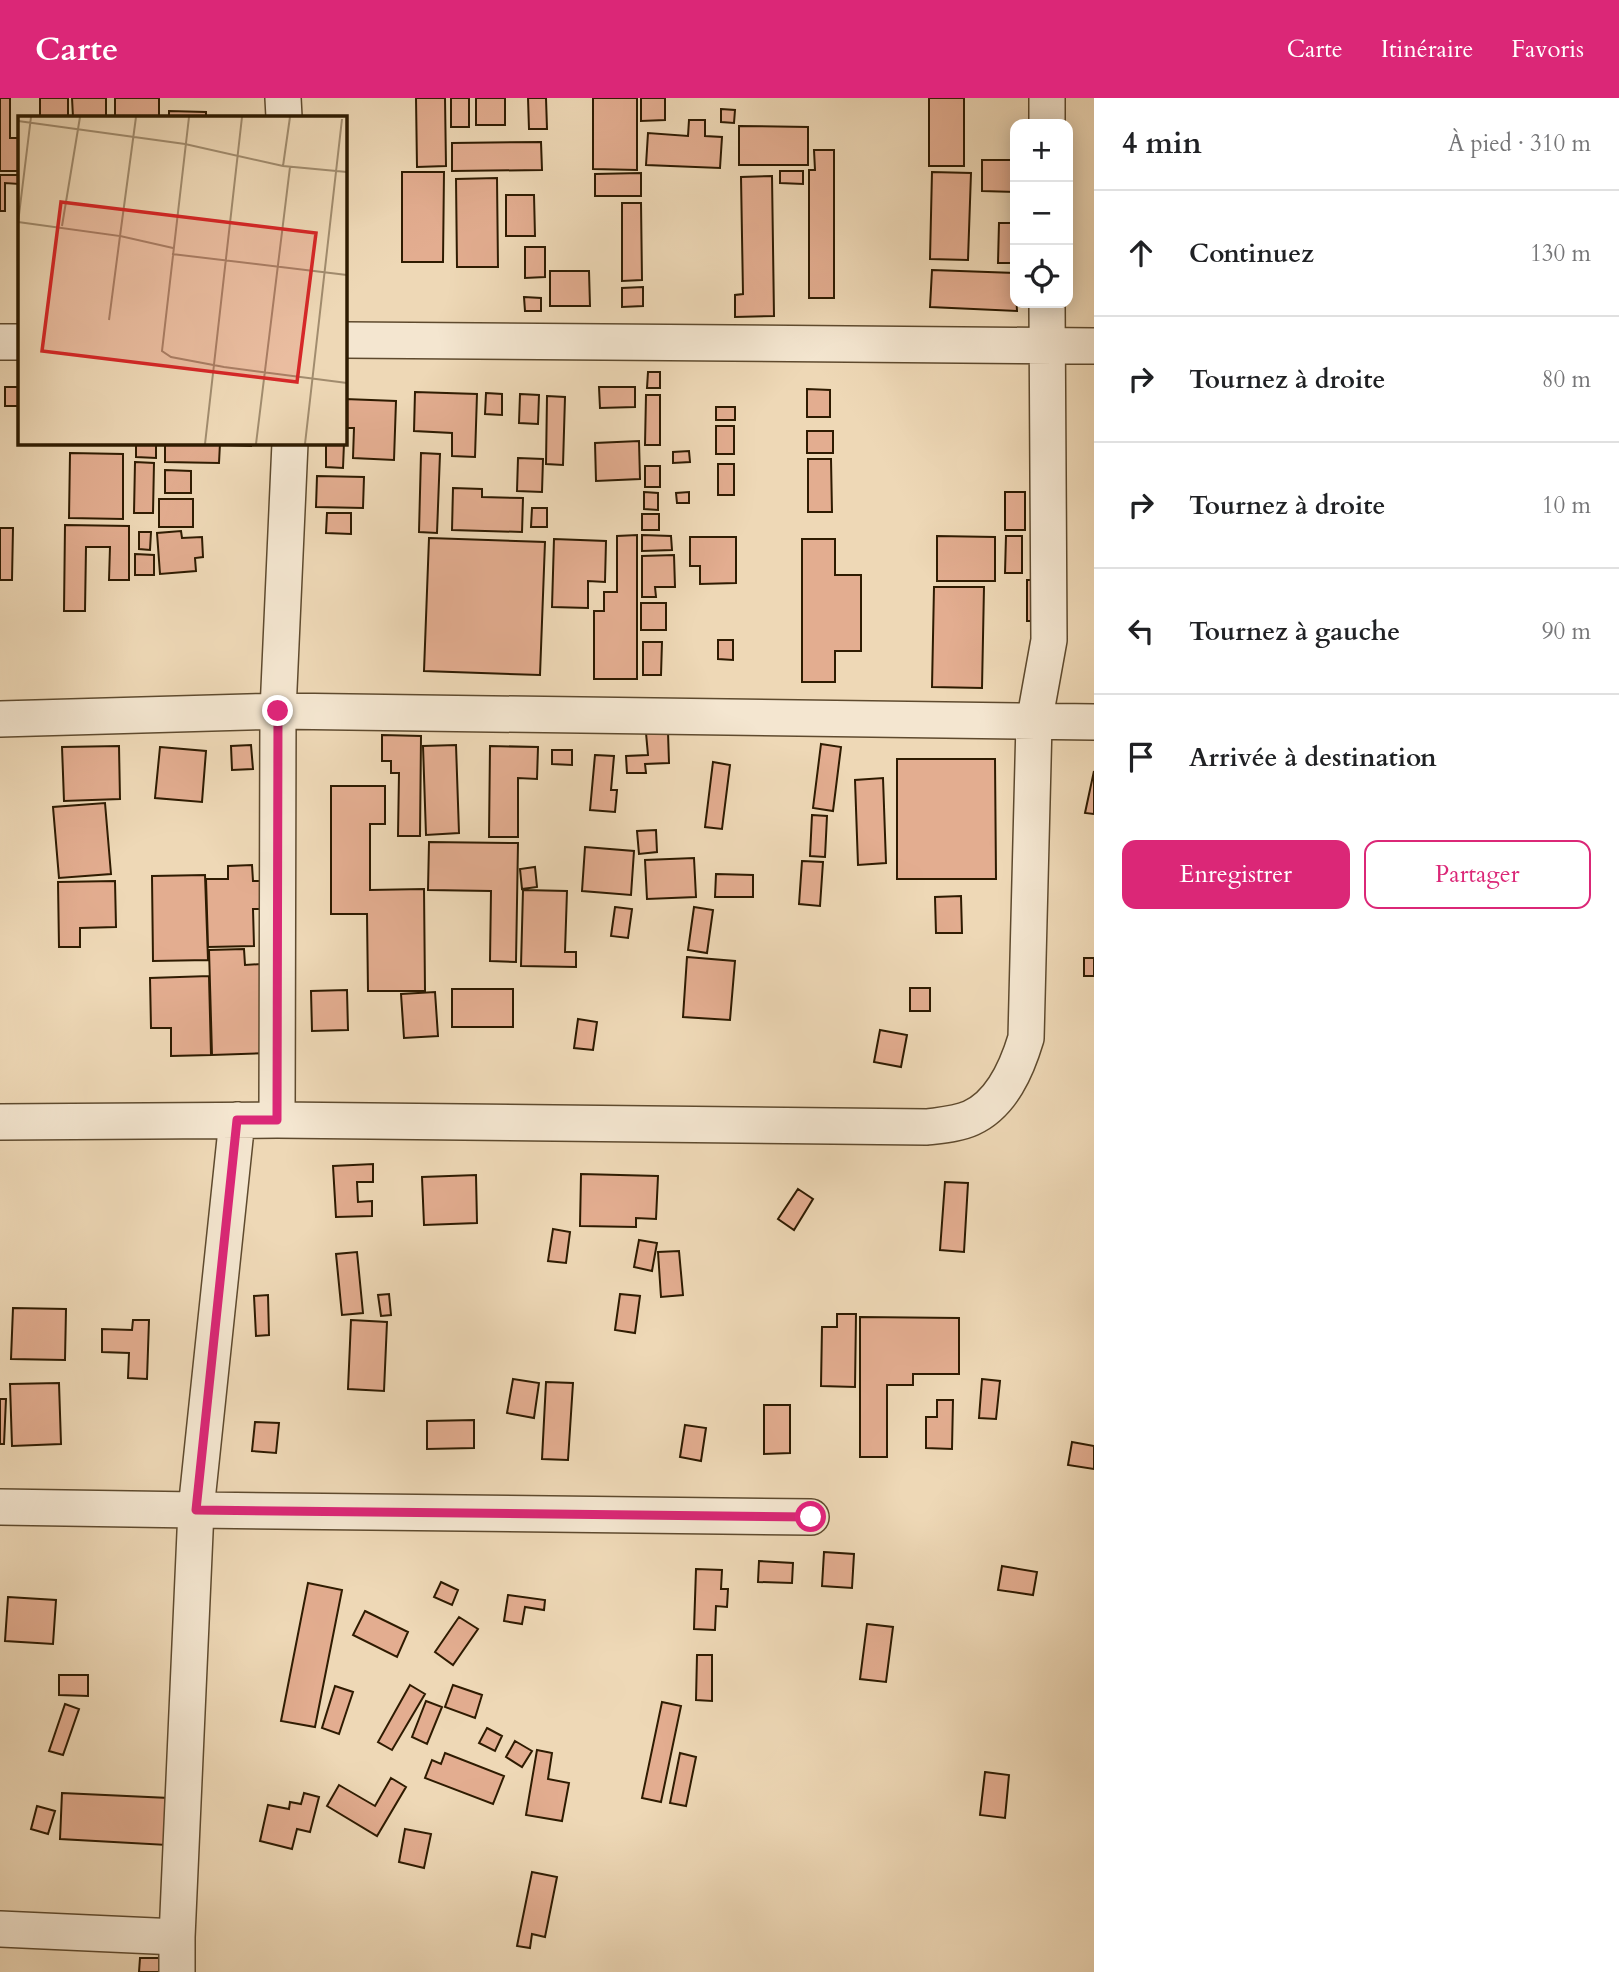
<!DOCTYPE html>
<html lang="fr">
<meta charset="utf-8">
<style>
:root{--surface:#fff;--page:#f6f6f6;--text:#202124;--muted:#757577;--line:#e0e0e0;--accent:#db2777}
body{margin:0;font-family:Cardo,serif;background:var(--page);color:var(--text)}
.controls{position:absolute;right:21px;top:21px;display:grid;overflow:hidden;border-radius:14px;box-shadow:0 4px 18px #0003}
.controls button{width:63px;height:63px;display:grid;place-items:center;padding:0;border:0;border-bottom:2px solid var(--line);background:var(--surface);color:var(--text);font:35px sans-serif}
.stop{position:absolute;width:21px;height:21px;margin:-16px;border:5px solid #db2777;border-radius:50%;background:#fff}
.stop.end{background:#db2777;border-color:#fff;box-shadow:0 2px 7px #0008}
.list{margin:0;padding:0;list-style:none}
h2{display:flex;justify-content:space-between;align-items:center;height:91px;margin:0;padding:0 28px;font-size:30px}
h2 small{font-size:23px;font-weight:400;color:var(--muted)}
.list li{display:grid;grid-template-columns:46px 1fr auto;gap:21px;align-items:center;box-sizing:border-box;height:126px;padding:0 28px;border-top:2px solid var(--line)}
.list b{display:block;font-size:26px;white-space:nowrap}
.list em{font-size:23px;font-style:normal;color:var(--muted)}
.actions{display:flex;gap:14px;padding:21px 28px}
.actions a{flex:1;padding:16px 0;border:2px solid var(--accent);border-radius:14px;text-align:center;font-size:24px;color:var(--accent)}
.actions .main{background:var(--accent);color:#fff}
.icon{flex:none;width:38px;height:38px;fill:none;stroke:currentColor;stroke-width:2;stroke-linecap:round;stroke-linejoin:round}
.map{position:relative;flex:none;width:1094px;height:1874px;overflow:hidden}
header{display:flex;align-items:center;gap:42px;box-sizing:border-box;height:98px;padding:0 35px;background:var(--accent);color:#fff}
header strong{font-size:33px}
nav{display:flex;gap:38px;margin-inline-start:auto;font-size:24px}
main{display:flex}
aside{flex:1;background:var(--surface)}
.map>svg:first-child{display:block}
.building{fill:#e3ad90;stroke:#2e1b01;stroke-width:2}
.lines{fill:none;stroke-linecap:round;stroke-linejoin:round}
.street-casing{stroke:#5e4a2e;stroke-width:38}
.street{stroke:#f4e6d0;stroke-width:35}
.route{stroke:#db2777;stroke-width:9}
.inset-road{fill:none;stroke:#a18c6e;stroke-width:2}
.view{fill:#d62828;fill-opacity:0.15;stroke:#d62828;stroke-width:3.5}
.inset-edge{fill:none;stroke:#2e1b01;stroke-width:3.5}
</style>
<header>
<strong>Carte</strong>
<nav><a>Carte</a><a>Itinéraire</a><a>Favoris</a></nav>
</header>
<main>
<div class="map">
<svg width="1094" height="1874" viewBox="0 0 1094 1874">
<rect width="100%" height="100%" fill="#eed8b6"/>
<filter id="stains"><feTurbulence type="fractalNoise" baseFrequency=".00286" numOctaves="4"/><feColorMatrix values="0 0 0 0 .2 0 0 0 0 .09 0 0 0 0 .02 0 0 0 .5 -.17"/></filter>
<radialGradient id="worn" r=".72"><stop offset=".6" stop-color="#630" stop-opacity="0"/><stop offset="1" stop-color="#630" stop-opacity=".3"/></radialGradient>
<path class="building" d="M0 0H10V40H19V73H0Z
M40 0H68V19H40Z
M72 0H106V19H73Z
M115 0H159V19H115Z
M416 0H445L446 68 417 69Z
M451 0H469V29H451Z
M476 0H505V27H476Z
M528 0H546L547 31H529Z
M593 0H637V72L593 71Z
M641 0H665V22L641 23Z
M929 0H964V68H929Z
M721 11 735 12 734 25 721 24Z
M169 13 206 14V19H169Z
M689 22H705V38L722 39 720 70 646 67 648 35 688 38Z
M739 28 808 29V67H739Z
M541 44 542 72 452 73V45Z
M814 52H834V200H809V72H815Z
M982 62H1015V94L982 93Z
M780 73H803V86L780 85Z
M402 74H444L443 164H402Z
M932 74 971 75 968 162 930 161Z
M641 75V98H595V76Z
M0 77H19V86L5 85V113H0Z
M772 78 774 218 735 219V197L743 196 741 79Z
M497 80 498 169H457L456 81Z
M19 92V162H18Z
M506 97H534L535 138H506Z
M622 105H641L642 182 622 183Z
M999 125H1015V165H998Z
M525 149H545V179L525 180Z
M932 172 1015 175 1017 213 930 209Z
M550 173H589L590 208H550Z
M643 189V208L622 209V190Z
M524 199 541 200V213H525Z
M648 274H660V290H647Z
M5 289H19V308H5Z
M599 289H635V309L600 310Z
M807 291 830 292V319H807Z
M415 294 477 296 475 359 452 358V335L414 333Z
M486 295 502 296V317L485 316Z
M520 296 539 297 538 326 519 325Z
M646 297H660V347H645Z
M547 298 565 299 563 367 546 366Z
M345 301 396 303 394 362 353 360 354 330H345Z
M716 309H735V322H716Z
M716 328H734V356H716Z
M807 333H833V355H807Z
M639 343 640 381 596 383 595 345Z
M136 345H156V360L136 359Z
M165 345H220L219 365 165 364Z
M230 345H251V348L230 347Z
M326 345H344L343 370 326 369Z
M689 353 690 364 673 365V354Z
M70 355 123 356V421L69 420Z
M421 355 440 356 437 435 419 434Z
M518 360 543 361 542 394 517 393Z
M808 361H831L832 414H808Z
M135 364 154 365 153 415H134Z
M718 366H734V397H718Z
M645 368H660V389H645Z
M165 372 191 373V395H165Z
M317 378 364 379 363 410 316 409Z
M453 390 482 391V399L523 400 522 434 452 432Z
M644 394 658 395V412L644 411Z
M689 394V405H677L676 395Z
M1005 394H1025V432H1005Z
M159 401H193V429H159Z
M532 410H547V429H531Z
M327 415H351V436L326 435Z
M642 416H659V432H642Z
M65 427 129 428V482H109L110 449H86L85 513H64Z
M0 430H13L12 482H0Z
M181 433 182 440 202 439 203 459 195 460 196 473 160 476 157 435Z
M139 434H151L150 452 139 451Z
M637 437V581H594V513H604V494H617V438Z
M642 437 671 438 672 452 642 453Z
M937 438 995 439V483H937Z
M1006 438H1022V475H1005Z
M690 439H736V485L700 486V468H690Z
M429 440 545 444 540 577 424 573Z
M554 441 606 443 605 484 588 483V510L552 509Z
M802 441H835V477H861V553H835V584H802Z
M135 456 154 457V477H135Z
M674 457 675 489H655L656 499H642V458Z
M1027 482H1041V523H1027Z
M934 489H984L982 590 932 589Z
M641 505H666V532H641Z
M718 542H733V562L718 561Z
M643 544H662L661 577H643Z
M668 634 669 665 645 666 646 675H627L626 658 648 657 646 635Z
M382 637 421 638 420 738H398L399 675H391V663H382Z
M821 646 841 649 833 713 813 710Z
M251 647 253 671 232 672 231 648Z
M456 647 459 735 426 737 423 648Z
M119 648 120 701 64 703 62 649Z
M490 648 538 649 537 681 518 680V739H489Z
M160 649 206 653 202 704 155 700Z
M552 652H572V667L552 666Z
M595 657 614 658 611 692H617L615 714 590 712Z
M897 661H995L996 781H897Z
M713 664 730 667 722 731 705 729Z
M1094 673V716L1085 715Z
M883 680 886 765 858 767 855 682Z
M331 688H385V726H370V792L424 791 425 893H368L367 816H331Z
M105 705 111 776 59 780 53 709Z
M812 717 827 718 825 759 810 758Z
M656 732 657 754 639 756 637 733Z
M429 744 518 745 516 864 490 863 491 793 428 792Z
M585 749 634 753 631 797 582 793Z
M694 760 696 799 647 801 645 762Z
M802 763 823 764 820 808 799 806Z
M252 767 253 783H262V811H253L254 848 208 849 206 781H228V768Z
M535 769 537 789 522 791 520 771Z
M716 776 753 777V799H715Z
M205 777 208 862 153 863 152 778Z
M115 783 116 829 80 830V849H59L58 784Z
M523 792 567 793 565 854H576V869L521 868Z
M961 798 962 835H936L935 799Z
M615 809 632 811 628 840 611 838Z
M694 809 713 812 707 855 688 852Z
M244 851 245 867 261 866 269 955 212 957 209 852Z
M687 859 735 863 730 922 683 919Z
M1084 860H1094V878H1084Z
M209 878 211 957 171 958V930H151L150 880Z
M910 890H930V913H910Z
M452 891H513V929H452Z
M347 892 348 932 312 933 311 893Z
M435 894 438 938 404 940 401 896Z
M578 921 597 924 593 952 574 950Z
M880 932 907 937 901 969 874 964Z
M373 1066V1084H357L358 1104 372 1103V1118L336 1119 333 1068Z
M581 1076 658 1078 656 1121 636 1120V1129L580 1128Z
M476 1077 477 1125 424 1127 422 1079Z
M945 1084 968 1085 964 1154 940 1152Z
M798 1091 813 1101 794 1132 778 1121Z
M553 1131 570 1134 566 1165 548 1163Z
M639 1142 657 1145 652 1173 634 1169Z
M679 1153 683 1197 661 1199 658 1154Z
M357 1154 363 1215 342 1217 336 1156Z
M389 1196 391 1217 381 1218 378 1197Z
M620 1196 640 1198 635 1235 615 1232Z
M268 1197 269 1237 256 1238 254 1198Z
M13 1210 66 1211 65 1262 11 1261Z
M837 1216H856L855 1289 821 1288 822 1229H837Z
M860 1219 959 1220V1276H913V1287H887V1359H860Z
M133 1222H149L147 1281 128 1280 129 1255 102 1254V1231L132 1232Z
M351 1222 387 1224 384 1293 348 1291Z
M513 1281 539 1285 534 1320 507 1315Z
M982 1281 1000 1283 996 1321 979 1320Z
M546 1284 573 1285 568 1362 542 1361Z
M59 1285 61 1346 12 1348 10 1286Z
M0 1301H6L4 1346H0Z
M937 1302H953L952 1351 926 1350V1319H937Z
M764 1307H790V1355L764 1356Z
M474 1322V1350L427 1351V1323Z
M255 1324 279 1325 276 1355 252 1353Z
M685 1327 706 1330 701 1363 680 1359Z
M1072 1344 1094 1348V1371L1068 1367Z
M824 1454 854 1456 852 1490 822 1488Z
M759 1463 793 1465 792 1485 758 1484Z
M1002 1468 1037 1474 1033 1497 998 1492Z
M696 1471 722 1472 721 1491H728L727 1509 716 1508 715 1532 694 1531Z
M441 1484 458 1492 452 1507 434 1499Z
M308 1485 342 1492 315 1629 281 1623Z
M508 1497 545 1502 544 1512 525 1509 522 1526 504 1523Z
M8 1499 56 1502 53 1546 5 1543Z
M365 1513 408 1534 397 1559 353 1537Z
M459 1519 478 1531 453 1567 435 1554Z
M867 1526 893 1529 886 1584 860 1581Z
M697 1557H712V1603L696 1602Z
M59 1577H88V1598L59 1597Z
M410 1587 425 1596 392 1652 378 1644Z
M453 1587 482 1597 475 1620 445 1609Z
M335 1588 353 1594 339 1636 322 1630Z
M426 1603 442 1609 427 1646 412 1639Z
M662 1604 681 1608 661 1704 642 1700Z
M65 1606 79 1611 63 1657 49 1653Z
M487 1630 502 1638 495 1653 479 1645Z
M515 1643 532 1653 522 1669 506 1659Z
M537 1652 552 1655 548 1681 569 1685 562 1723 526 1717Z
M445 1655 504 1678 493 1706 425 1680 432 1662 441 1666Z
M680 1655 696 1659 686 1708 670 1705Z
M985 1674 1009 1677 1005 1720 980 1717Z
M391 1680 406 1689 377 1738 327 1708 339 1687 375 1708Z
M62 1695 169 1700 167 1747 60 1741Z
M304 1695 319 1699 310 1734 297 1731 292 1751 260 1743 268 1707 289 1711 290 1704 301 1706Z
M37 1708 55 1713 48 1736 31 1731Z
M405 1731 431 1736 424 1770 399 1764Z
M532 1774 557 1779 545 1839 532 1836 530 1850 517 1848Z
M140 1860H168V1874H139Z"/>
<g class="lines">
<g class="street-casing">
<path id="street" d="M283 0 284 19
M1047 0V26
M345 242 1094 248
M0 244H19
M0 621 278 613 1094 624
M277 1022 278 613 290 345
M0 1024 277 1022 927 1029C942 1027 958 1026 971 1020 1002 1006 1017 970 1026 940L1034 625 1049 542 1047 205
M0 1409 196 1412 237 1022
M0 1831 177 1839
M177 1874V1839L196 1412 811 1419"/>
</g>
<use href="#street" class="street"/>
</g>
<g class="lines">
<path class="route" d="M278 613 277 1022H237L196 1412 811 1419"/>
</g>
<g transform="translate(18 18)">
<rect width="329" height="329" fill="#eed8b6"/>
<path class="inset-road" d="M118 1 102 120 155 132M171 1 144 235 153 241 206 251 329 267M0 5 167 28 265 50 329 56M265 50 272 1M0 106 102 120 91 204M0 107 13 1M44 110 62 1M154 138 329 159M187 328 224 1M238 328 272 51M287 328 324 3"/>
<path class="view" d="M43 86 298 117 279 266 24 235Z"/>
<rect width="329" height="329" class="inset-edge"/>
</g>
<rect width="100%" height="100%" filter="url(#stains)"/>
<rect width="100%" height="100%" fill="url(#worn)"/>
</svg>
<div class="controls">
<button>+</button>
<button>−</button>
<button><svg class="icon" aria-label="locate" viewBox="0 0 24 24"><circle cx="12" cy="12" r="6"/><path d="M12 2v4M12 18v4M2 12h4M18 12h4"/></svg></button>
</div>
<div class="stop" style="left:811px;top:1419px"></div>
<div class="stop end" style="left:278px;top:613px"></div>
</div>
<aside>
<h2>4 min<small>À pied · 310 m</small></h2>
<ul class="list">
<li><svg class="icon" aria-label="ahead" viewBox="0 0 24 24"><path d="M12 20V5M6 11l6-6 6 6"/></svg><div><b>Continuez</b></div><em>130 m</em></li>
<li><svg class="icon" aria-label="right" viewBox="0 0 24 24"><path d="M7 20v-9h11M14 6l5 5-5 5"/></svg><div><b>Tournez à droite</b></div><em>80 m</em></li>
<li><svg class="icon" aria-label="right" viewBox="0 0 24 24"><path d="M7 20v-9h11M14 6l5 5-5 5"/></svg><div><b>Tournez à droite</b></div><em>10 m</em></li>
<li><svg class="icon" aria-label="left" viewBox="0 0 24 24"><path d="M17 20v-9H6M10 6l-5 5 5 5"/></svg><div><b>Tournez à gauche</b></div><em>90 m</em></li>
<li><svg class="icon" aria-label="arrive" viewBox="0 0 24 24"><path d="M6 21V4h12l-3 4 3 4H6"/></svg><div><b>Arrivée à destination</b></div></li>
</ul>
<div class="actions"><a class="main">Enregistrer</a><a>Partager</a></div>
</aside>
</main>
